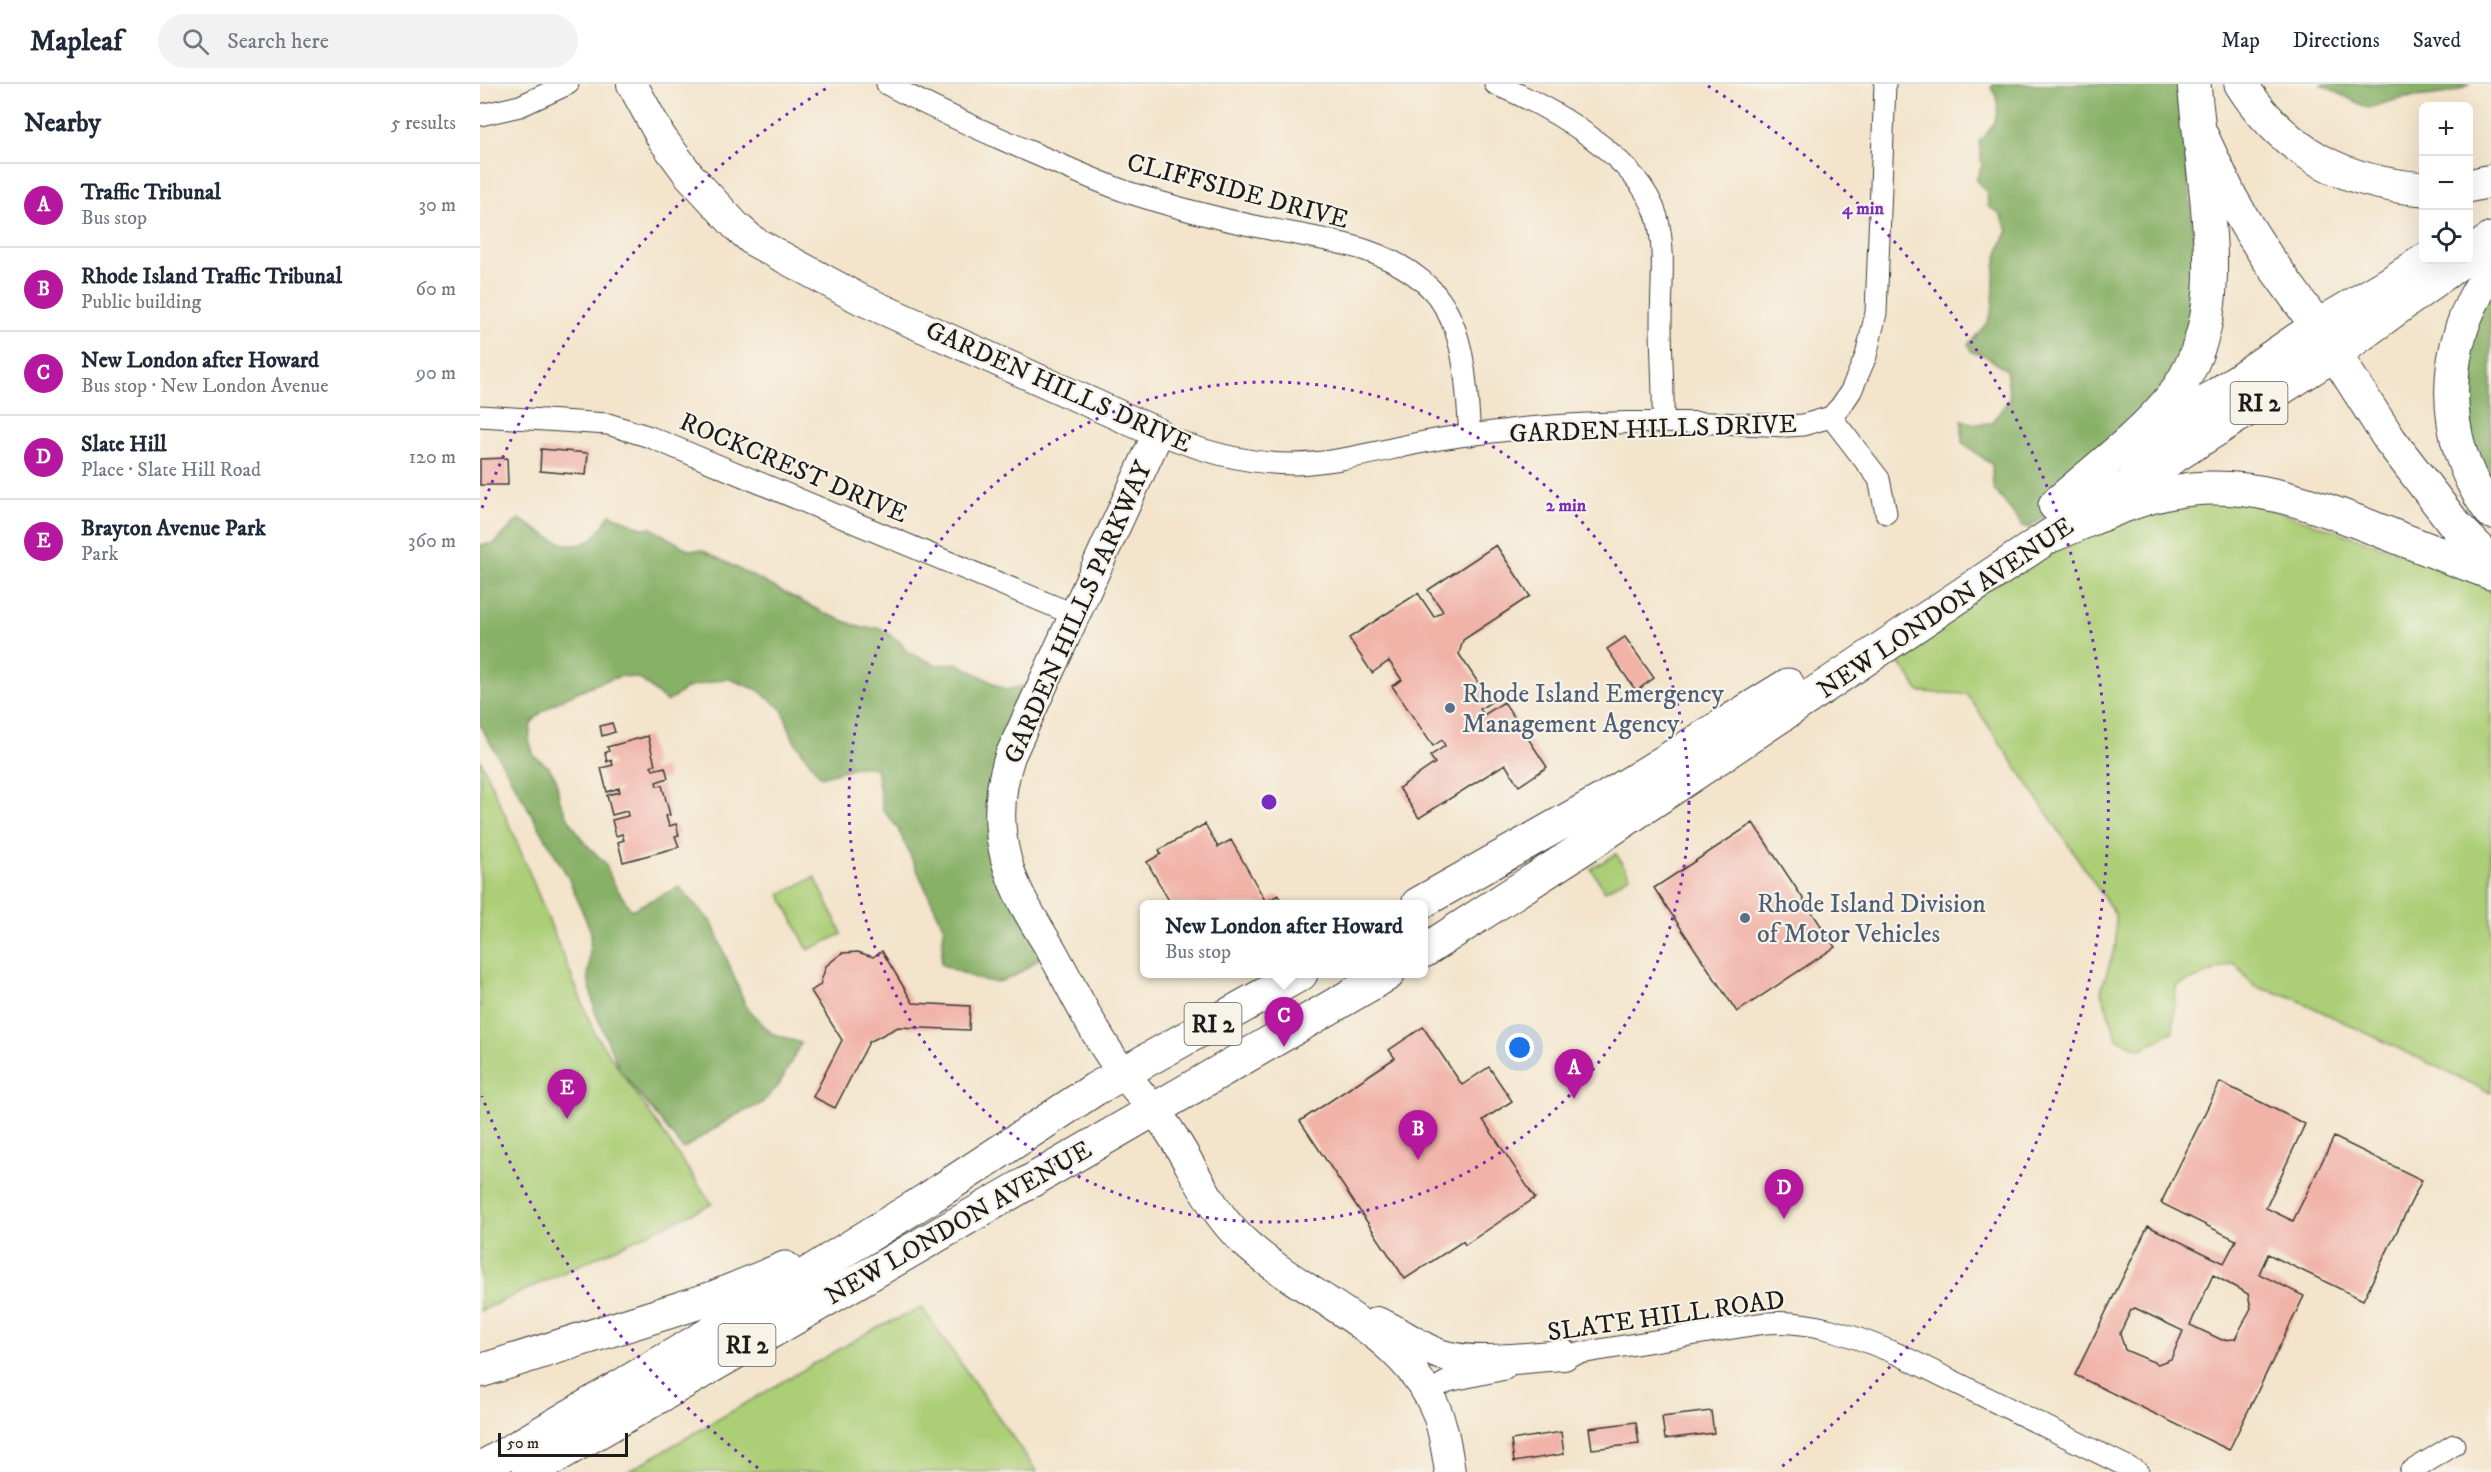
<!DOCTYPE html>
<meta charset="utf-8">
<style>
:root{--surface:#fff;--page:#f2f2f3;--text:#1f2937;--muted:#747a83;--line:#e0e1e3;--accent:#b5179e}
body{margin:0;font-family:"IM FELL DW Pica",serif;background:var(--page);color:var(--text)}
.controls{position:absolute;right:18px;top:18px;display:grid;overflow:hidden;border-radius:9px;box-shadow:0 6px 24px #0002}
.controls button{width:54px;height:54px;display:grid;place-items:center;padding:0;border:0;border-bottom:2px solid var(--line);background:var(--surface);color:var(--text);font:30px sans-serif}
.scale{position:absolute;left:18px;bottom:15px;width:130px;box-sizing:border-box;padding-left:6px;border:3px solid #1c1c1c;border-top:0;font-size:16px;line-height:21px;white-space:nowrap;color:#1c1c1c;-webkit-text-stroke:4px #f7f3e8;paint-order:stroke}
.you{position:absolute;left:1040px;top:964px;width:21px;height:21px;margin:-15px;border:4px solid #fff;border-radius:50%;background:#1a73e8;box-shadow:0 0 0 9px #1a73e833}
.badge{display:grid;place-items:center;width:39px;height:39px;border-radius:50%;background:var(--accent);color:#fff;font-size:20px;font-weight:700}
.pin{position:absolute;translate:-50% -50px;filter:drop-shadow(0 2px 3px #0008)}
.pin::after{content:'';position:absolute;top:32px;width:21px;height:18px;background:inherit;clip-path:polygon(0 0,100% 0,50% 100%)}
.popup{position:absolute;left:660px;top:816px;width:288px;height:78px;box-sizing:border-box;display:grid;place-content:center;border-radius:9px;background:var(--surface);filter:drop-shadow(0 2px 4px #0005);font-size:20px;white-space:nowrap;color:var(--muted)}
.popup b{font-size:22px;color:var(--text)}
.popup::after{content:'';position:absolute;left:50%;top:100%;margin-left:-12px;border:12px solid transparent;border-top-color:var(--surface)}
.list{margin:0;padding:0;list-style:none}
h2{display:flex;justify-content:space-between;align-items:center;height:78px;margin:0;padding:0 24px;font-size:26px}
h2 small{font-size:20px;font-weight:400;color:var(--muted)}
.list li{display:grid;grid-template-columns:39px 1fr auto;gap:18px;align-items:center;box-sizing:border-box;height:84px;padding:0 24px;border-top:2px solid var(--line)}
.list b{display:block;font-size:22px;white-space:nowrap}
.list p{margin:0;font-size:20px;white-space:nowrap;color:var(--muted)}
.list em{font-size:20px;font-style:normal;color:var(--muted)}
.icon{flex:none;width:33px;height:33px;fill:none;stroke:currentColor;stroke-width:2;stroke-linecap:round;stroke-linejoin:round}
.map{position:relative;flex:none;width:2011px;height:1388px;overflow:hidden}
header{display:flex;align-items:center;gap:36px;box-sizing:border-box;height:84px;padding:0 30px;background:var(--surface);border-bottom:2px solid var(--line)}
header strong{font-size:28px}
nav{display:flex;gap:33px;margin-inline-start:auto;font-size:21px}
.search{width:420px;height:54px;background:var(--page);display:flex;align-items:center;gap:15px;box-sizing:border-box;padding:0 21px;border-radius:33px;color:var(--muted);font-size:22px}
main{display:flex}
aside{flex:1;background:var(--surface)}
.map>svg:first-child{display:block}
.green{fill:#abce76;stroke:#647549;stroke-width:1.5}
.forest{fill:#88b167;stroke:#526642;stroke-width:1.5}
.building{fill:#f1b2a8;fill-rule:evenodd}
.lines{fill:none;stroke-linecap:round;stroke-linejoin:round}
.street-casing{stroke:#3c3a36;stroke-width:23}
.secondary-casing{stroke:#3c3a36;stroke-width:32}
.primary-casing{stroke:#3c3a36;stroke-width:35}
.highway-casing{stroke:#3c3a36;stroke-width:35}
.street{stroke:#fff;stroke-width:21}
.secondary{stroke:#fff;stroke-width:30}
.primary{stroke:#fff;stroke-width:33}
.highway{stroke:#fff;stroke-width:33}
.ring{fill:none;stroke:#7b2cbf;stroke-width:3;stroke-dasharray:3 6}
.service-dot{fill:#5c6f8a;stroke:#f7f3e8;stroke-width:2}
.labels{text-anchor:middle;stroke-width:4.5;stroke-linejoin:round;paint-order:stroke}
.shield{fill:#f7f3e8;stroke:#5e5c59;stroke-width:1.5}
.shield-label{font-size:24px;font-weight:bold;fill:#1c1c1c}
.street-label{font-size:26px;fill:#1c1c1c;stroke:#f7f3e8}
.service-label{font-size:26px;fill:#4e5e75;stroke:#f7f3e8;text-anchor:start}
.centre{fill:#7b2cbf;stroke:#f7f3e8;stroke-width:3}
.ring-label{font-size:18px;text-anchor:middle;font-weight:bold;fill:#7b2cbf;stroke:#f7f3e8;stroke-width:4.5;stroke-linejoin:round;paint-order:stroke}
</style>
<header>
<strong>Mapleaf</strong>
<div class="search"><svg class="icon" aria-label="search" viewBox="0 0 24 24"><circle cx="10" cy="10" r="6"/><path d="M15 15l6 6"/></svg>Search here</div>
<nav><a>Map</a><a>Directions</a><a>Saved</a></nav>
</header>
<main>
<aside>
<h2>Nearby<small>5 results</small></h2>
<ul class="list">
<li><span class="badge">A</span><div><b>Traffic Tribunal</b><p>Bus stop</p></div><em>30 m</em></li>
<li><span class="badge">B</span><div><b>Rhode Island Traffic Tribunal</b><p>Public building</p></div><em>60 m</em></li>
<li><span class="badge">C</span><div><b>New London after Howard</b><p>Bus stop · New London Avenue</p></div><em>90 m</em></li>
<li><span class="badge">D</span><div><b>Slate Hill</b><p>Place · Slate Hill Road</p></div><em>120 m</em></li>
<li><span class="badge">E</span><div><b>Brayton Avenue Park</b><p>Park</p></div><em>360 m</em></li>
</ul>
</aside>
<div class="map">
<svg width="2011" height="1388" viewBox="0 0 2011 1388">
<rect width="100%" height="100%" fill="#f7f3e8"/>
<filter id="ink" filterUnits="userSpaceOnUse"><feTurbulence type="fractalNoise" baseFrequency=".0167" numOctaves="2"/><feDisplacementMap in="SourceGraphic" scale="12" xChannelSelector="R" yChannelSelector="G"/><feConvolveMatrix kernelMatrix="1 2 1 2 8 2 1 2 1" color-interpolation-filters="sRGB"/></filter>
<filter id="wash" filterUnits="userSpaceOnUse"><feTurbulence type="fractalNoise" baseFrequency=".008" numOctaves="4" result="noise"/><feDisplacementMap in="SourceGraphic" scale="24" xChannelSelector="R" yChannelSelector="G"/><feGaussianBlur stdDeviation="1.35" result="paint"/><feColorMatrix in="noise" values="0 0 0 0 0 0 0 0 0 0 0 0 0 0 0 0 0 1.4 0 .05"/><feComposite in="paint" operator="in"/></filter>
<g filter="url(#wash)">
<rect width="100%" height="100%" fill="#f3e4cb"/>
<path class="green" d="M1746 410 2011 499V1009L1809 912 1775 903 1754 879 1696 902 1693 947 1662 965 1637 955 1621 907 1636 860 1635 830 1487 610 1439 608 1426 587 1409 568 1607 443Z
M0 675 34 751 115 950 232 1120 0 1227Z
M1136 770 1150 792 1125 807 1111 785Z
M335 793 362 850 328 866 300 810Z
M442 1224 557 1388H147L394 1245Z"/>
<path class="forest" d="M1513 0H1700L1723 259 1582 420 1548 444 1543 442 1513 404 1512 381 1482 358V336L1495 340 1512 339 1530 314 1526 286 1502 270 1492 268 1488 260C1524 227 1509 217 1516 178 1518 167 1524 156 1528 146L1520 130 1508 122 1507 108 1496 96 1502 82 1499 57C1515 43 1525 23 1511 4Z
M1840 0H1990C1972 14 1942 10 1920 15 1910 17 1899 21 1888 24Z
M2011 189V433L1971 327Z
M130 430 162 444H171L209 466H222L344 529 382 544H400L419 557 427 568 457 581 477 579 526 606 566 596 524 749 569 867C519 906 520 905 461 880L464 844 417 743 403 726 396 684 378 682 341 693 314 657 302 625 278 606 247 594 207 604 187 618 159 594 141 592 113 601 84 614 63 627 51 639 49 656 54 672 68 682 76 694 79 714 87 732 103 757 125 779 133 799 151 826 199 803 232 839 266 922 291 949 321 959 299 1001 281 1020 254 1032 203 1065 140 986 115 928 108 894 111 848 88 793 0 641V461L14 460 39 435C63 448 92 476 116 451 122 445 125 437 130 430Z"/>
<g id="blocks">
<path class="building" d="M61 365 108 369 106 391 60 387Z
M27 374 28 401H0V375Z
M1016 461 1050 512 983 556 979 570 1011 618 1000 625 1004 631 1024 618 1067 683 1039 702 1025 680 939 734 919 704 955 679 950 672 965 662 962 656 953 662 912 602 922 596 909 577 892 589 869 554 938 509 954 533 963 527 948 506Z
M1145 553 1174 594 1156 607 1127 565Z
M132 639 135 648 122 652 120 642Z
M168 652 175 681 171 682 173 686 185 683 188 694 176 698 177 702 182 701 190 731 186 732 189 742 196 740 199 751 195 752 199 763 143 778 138 758 144 756 142 750 136 752 132 736 148 732 147 727 132 731 127 711 140 708 139 704 127 708 121 684 133 681 131 676 127 678 125 669 129 667 127 663Z
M1273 739 1355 863 1257 928 1174 804Z
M725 740 738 763 751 756 786 818 798 811 803 820H691L667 778 681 770 679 766Z
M402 867 433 919 490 922 489 946 418 943 389 958 355 1024 333 1013 362 956 331 907 340 901 346 882 362 869 378 868 393 873Z
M943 943 982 1001 1009 983 1032 1017 1003 1036 1055 1114 985 1161 983 1157 925 1195 820 1037 915 974 909 966Z
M1740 998 1825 1040 1786 1124 1813 1137 1854 1053 1942 1096 1883 1216 1788 1170 1779 1190 1824 1212 1749 1366 1595 1291 1668 1142 1744 1179 1756 1156 1681 1119ZM1733 1191 1768 1210 1771 1224 1755 1255 1742 1256 1710 1241ZM1655 1224 1703 1247 1691 1275 1678 1280 1645 1266 1640 1249 1651 1226Z
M1231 1327 1234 1349 1185 1355 1182 1333Z
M1156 1338 1159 1360 1112 1365 1109 1344Z
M1081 1348 1084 1370 1034 1378 1031 1356Z"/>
</g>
</g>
<g filter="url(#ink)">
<use href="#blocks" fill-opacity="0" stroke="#3c3a36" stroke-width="1.5"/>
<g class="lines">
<g class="street-casing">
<path id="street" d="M407 0C452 25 499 45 546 66 580 80 613 96 647 108 690 122 735 134 779 143 838 155 907 160 951 205 987 243 986 303 990 351
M1015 0C1069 22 1159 73 1177 133 1186 166 1181 204 1181 238 1181 271 1184 305 1183 338
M0 31 40 22 88 0
M0 332 128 340 170 353 595 531
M1351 333 1399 395 1406 429
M678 349C720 367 768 380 814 380 858 379 902 366 944 358 978 351 1014 348 1048 344 1134 336 1221 337 1307 342L1323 341 1351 333 1361 322 1371 307 1386 272 1396 229 1405 0
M1070 1274 1278 1240C1328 1233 1374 1252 1420 1271L1658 1388
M947 1309 968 1297 1025 1285
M1930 1388 1974 1361"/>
</g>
<g class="secondary-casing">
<path id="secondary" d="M152 0 181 53 209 91 256 142 273 157 380 215 678 349 530 672C519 705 517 741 526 775 534 807 553 836 570 864 591 901 610 943 635 978 651 1000 670 1020 686 1042 712 1079 727 1122 761 1155 823 1214 920 1242 956 1326 964 1345 967 1368 970 1388
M897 1238C919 1246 937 1262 959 1270 994 1282 1046 1273 1084 1271"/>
</g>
<g class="primary-casing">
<path id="primary" d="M1988 172 2011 155
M1647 372 1837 242 1907 201 1945 176
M938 820 1124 715 1308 601
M944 867 1111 759 1568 453 1855 270 1983 176
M0 1287 233 1214 305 1184
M0 1385 248 1239 449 1114 615 1005 821 890
M49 1388 908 890"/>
</g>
<g class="highway-casing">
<path id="highway" d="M1761 0C1804 68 1864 99 1944 105
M1720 48 1751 114 1767 142 1787 173 1837 242 1910 356 1976 442 2011 477
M1988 102 2011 97
M2011 187C1959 258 1958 357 2011 428
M1575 421C1612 388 1661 352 1691 314 1737 256 1733 186 1727 118 1723 78 1718 39 1714 0
M1568 453C1609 437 1649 416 1692 408 1765 394 1830 419 1896 445 1934 460 1973 475 2011 489"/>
</g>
<use href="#street" class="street"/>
<use href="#secondary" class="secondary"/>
<use href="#primary" class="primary"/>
<use href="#highway" class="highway"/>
</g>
</g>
<g class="ring">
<circle cx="789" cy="718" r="420"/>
<path d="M278 1384A840 840 0 0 1 2 1012M2 424A840 840 0 0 1 350 2M1228 2A840 840 0 0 1 1300 1384"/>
</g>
<g class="service-dot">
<circle cx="970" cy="624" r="6"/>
<circle cx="1265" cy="834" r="6"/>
</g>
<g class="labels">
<g class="shield">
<rect x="1750.5" y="298" width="57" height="42" rx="4.5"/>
<rect x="704.5" y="919" width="57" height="42" rx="4.5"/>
<rect x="238.5" y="1240" width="57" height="42" rx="4.5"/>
</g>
<g class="shield-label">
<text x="1779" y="327">RI 2</text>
<text x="733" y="948">RI 2</text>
<text x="267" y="1269">RI 2</text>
</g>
<g class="street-label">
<text transform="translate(758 106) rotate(15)" y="9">CLIFFSIDE DRIVE</text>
<text transform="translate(579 302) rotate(24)" y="9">GARDEN HILLS DRIVE</text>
<text transform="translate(1173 344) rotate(-2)" y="9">GARDEN HILLS DRIVE</text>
<text transform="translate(314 383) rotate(23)" y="9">ROCKCREST DRIVE</text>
<text transform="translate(1465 523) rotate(-34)" y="9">NEW LONDON AVENUE</text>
<text transform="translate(597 528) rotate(-66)" y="9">GARDEN HILLS PARKWAY</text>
<text transform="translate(478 1138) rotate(-30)" y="9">NEW LONDON AVENUE</text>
<text transform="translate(1186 1231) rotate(-8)" y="9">SLATE HILL ROAD</text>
</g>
<g class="service-label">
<text x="982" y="618">Rhode Island Emergency<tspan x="982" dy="30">Management Agency</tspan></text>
<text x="1277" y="828">Rhode Island Division<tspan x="1277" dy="30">of Motor Vehicles</tspan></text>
</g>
</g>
<circle cx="789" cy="718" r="9" class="centre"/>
<g class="ring-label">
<text x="1383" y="130">4 min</text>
<text x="1086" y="427">2 min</text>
</g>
</svg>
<div class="controls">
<button>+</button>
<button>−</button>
<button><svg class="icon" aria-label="locate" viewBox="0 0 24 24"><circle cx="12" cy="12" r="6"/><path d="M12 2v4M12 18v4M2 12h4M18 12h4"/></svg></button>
</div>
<div class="scale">50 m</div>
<div class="you"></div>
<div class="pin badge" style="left:1094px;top:1015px">A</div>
<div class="pin badge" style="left:938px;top:1076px">B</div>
<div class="pin badge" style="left:804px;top:963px">C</div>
<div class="popup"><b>New London after Howard</b>Bus stop</div>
<div class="pin badge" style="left:1304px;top:1135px">D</div>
<div class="pin badge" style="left:87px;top:1035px">E</div>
</div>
</main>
